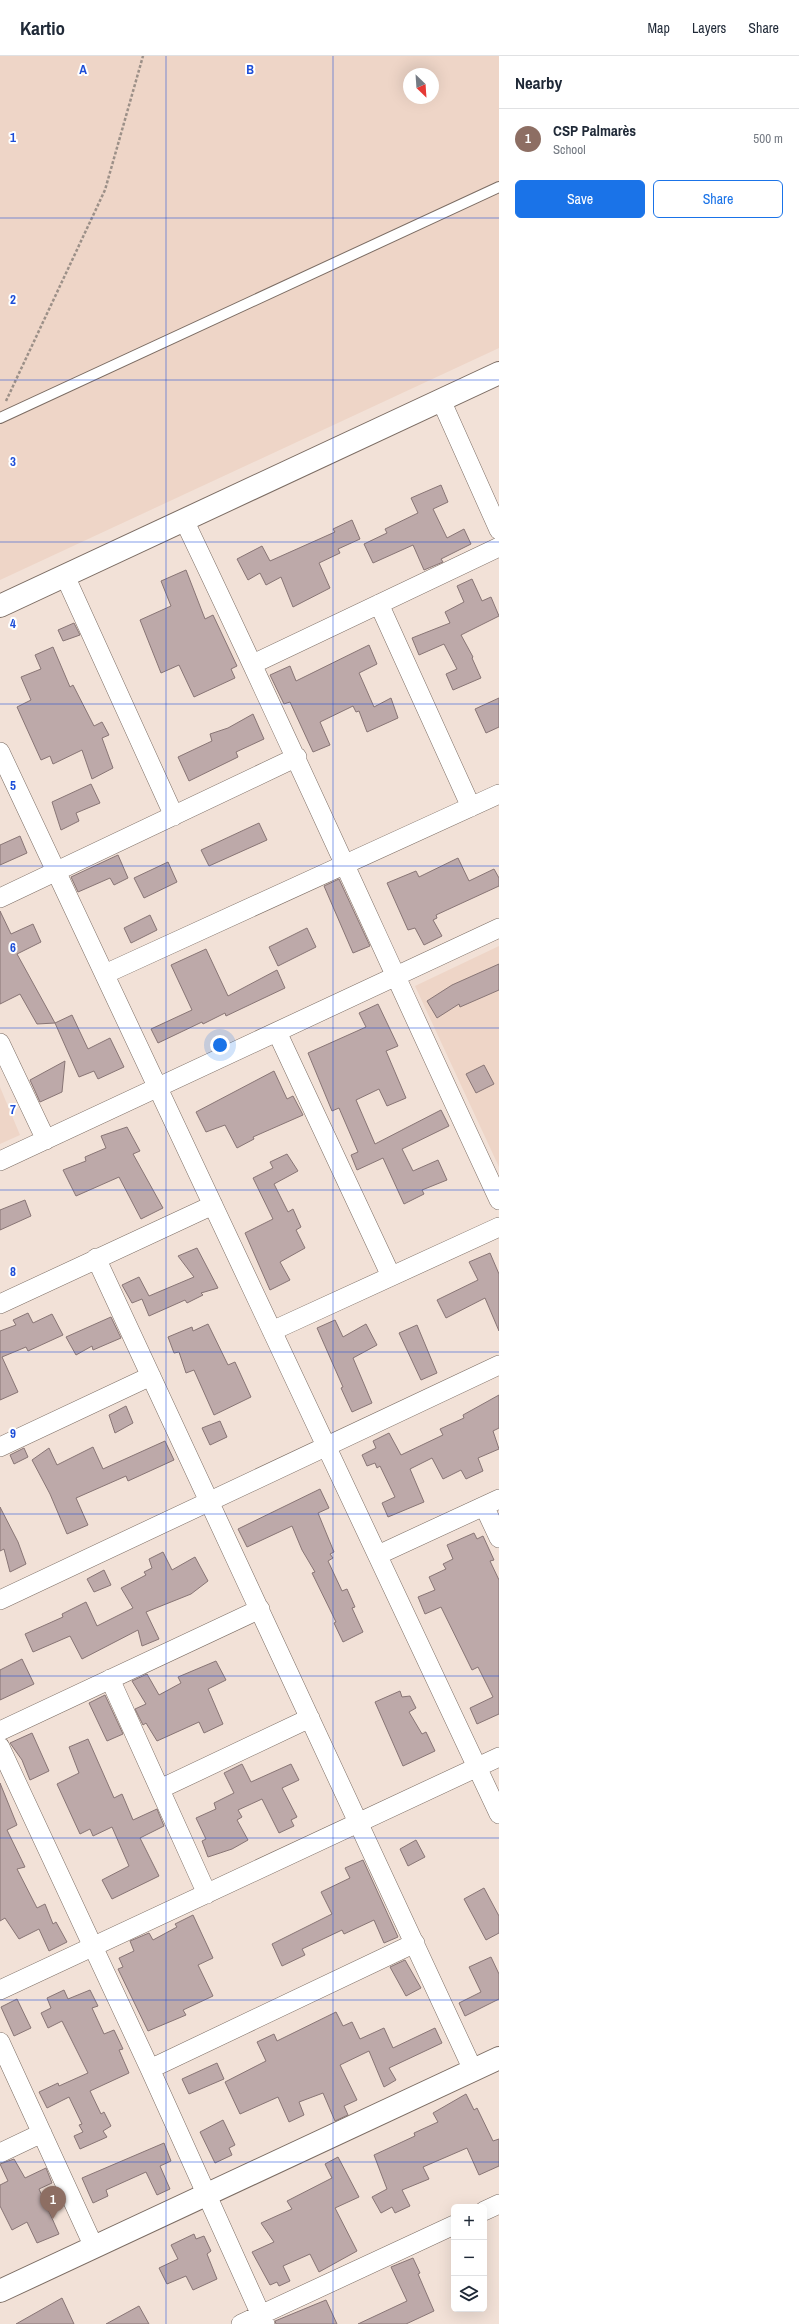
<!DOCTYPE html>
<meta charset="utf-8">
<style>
:root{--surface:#fff;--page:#f6f6f7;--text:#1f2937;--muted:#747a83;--line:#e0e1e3;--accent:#1a73e8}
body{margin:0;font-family:"Archivo Narrow",sans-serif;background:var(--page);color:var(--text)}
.controls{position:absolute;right:12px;bottom:12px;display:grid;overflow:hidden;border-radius:6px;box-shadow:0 4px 16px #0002}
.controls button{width:36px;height:36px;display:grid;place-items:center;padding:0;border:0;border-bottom:1px solid var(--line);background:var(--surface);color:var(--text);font:20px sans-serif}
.compass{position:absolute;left:403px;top:12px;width:36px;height:36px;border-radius:50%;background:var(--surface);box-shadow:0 4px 16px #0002;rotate:155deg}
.you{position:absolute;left:220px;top:989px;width:14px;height:14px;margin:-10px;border:3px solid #fff;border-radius:50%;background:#1a73e8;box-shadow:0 0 0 6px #1a73e833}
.badge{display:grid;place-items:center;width:26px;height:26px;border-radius:50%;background:var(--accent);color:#fff;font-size:13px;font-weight:700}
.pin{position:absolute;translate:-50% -33px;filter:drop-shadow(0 1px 2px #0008)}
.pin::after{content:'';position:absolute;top:21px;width:14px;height:12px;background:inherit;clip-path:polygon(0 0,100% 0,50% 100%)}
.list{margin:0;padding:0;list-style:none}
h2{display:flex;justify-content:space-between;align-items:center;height:52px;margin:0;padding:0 16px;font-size:17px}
h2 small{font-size:13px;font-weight:400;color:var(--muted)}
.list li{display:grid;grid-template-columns:26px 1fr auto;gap:12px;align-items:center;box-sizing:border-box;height:60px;padding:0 16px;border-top:1px solid var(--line)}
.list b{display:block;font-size:15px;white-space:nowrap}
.list p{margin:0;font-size:13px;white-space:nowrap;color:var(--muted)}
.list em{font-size:13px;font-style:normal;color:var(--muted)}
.actions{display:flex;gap:8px;padding:12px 16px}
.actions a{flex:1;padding:9px 0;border:1px solid var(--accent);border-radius:6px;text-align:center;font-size:14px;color:var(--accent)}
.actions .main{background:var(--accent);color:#fff}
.icon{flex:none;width:22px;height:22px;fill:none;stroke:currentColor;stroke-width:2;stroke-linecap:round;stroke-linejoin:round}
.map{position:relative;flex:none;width:499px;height:2268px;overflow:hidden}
header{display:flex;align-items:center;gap:24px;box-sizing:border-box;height:56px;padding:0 20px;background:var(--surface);border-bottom:1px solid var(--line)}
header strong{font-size:19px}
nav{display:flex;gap:22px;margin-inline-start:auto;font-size:14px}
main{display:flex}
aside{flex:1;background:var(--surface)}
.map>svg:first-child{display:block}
.built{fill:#eed5c7;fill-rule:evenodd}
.building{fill:#bda9a9;stroke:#887575}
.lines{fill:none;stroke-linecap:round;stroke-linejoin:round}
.service-casing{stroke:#7b6c63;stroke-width:12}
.minor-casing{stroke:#7b6c63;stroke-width:20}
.tertiary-casing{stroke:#7b6c63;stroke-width:24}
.path{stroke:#9c9088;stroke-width:2.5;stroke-dasharray:3 2;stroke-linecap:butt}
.service{stroke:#fff;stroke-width:10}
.minor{stroke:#fff;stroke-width:19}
.tertiary{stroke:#fff;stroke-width:22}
.grid{fill:none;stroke:#1d4ed8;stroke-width:1;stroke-opacity:0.55}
.grid-label{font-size:13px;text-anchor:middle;font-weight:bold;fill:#1d4ed8;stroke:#fff;stroke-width:4;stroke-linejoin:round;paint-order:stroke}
</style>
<header>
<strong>Kartio</strong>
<nav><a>Map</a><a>Layers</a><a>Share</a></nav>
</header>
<main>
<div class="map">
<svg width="499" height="2268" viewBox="0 0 499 2268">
<rect width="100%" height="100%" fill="#f2e1d7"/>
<path class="built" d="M0 0H499V292L0 524ZM409 18H433V42H409Z
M499 890V1111L415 930Z
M0 1031 20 1079 0 1088Z"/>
<path class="building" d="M441 429 448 446 433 453 447 482 464 473 471 488 441 503 443 506 424 514 413 489 373 507 364 488 387 477 385 473 418 457 411 442Z
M352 464 360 483 338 493 340 497 319 507 330 532 293 551 281 521 266 529 260 517 248 524 237 503 262 490 270 505 335 476 333 473Z
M186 514 205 563 213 559 237 610 231 613 235 622 194 641 179 609 161 617 140 564 171 550 161 525Z
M472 523 482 545 491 541 499 560 461 579 473 601 472 602 481 622 453 634 446 618 457 613 444 588 419 599 412 582 450 567 445 556 464 546 457 530Z
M74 567 80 579 63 585 58 574Z
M369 589 377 608 359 617 374 651 391 642 398 662 367 676 359 655 356 656 353 650 320 666 330 689 313 696 290 646 284 648 270 619 290 610 296 625Z
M53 591 70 631 73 629 94 670 102 666 109 679 102 682 113 712 92 723 82 694 53 708 50 700 41 704 17 651 31 644 21 621 41 613 35 599Z
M499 642V671L486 677 475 653Z
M253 658 264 683 236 696 238 701 189 725 178 701 212 685 210 678 228 672Z
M91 728 100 747 76 757 79 765 61 774 52 746Z
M259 767 267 784 209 810 201 794Z
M20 780 27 797 0 809V789Z
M118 799 128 822 114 829 110 822 78 836 71 821Z
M458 802 469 825 494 813 499 822V830L436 859 437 862 433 864 442 880 424 889 415 872 408 874 387 827 416 815 419 821Z
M168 806 177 826 144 842 134 822Z
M339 823 370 890 353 897 324 830Z
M0 855 11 878 33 868 41 886 17 898 55 967 37 968 20 938 0 948Z
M150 859 157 874 131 887 124 872Z
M307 872 316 891 278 910 269 891Z
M206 893 228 940 277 914 285 932 226 960 225 957 203 968 202 966 158 987 151 973 192 954 171 909Z
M499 908V934L460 951 459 948 437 962 427 945 452 929Z
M378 948 398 990 386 995 406 1042 387 1050 379 1033 356 1044 375 1088 441 1054 449 1070 402 1093 413 1115 438 1104 447 1124 422 1134 424 1138 404 1148 383 1102 357 1114 351 1099 358 1096 339 1052 332 1055 308 997 366 971 359 957Z
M72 959 88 993 110 982 124 1011 98 1023 94 1015 79 1021 55 967Z
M65 1005 62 1036 40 1046 30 1024Z
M484 1009 494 1028 476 1037 466 1018Z
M274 1015 287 1043 293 1040 303 1059 253 1081 254 1083 237 1092 225 1069 206 1076 196 1056Z
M127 1071 140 1095 133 1098 163 1152 141 1163 119 1121 76 1140 63 1114 86 1105 85 1101 106 1092 101 1080Z
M287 1098 298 1115 274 1128 288 1156 293 1153 301 1171 296 1174 305 1192 280 1206 290 1224 270 1234 245 1177 273 1163 253 1122 273 1112 270 1106Z
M25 1144 31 1160 0 1174V1154Z
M197 1192 218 1232 201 1237 203 1239 187 1247 185 1244 149 1260 142 1243 132 1247 122 1229 139 1221 149 1240 194 1221 178 1200Z
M490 1197 499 1218V1275L485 1242 446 1262 437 1244 478 1224 469 1206Z
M28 1257 33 1267 52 1258 63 1279 28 1295 26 1291 2 1301 18 1336 0 1344V1275L16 1269 13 1264Z
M111 1261 121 1282 93 1294 92 1290 76 1299 66 1281Z
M335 1264 343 1281 366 1268 377 1289 353 1302 372 1347 352 1356 341 1332 343 1331 317 1272Z
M208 1268 228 1309 235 1306 251 1341 214 1359 194 1314 186 1317 179 1296 174 1297 168 1281 192 1271 193 1275Z
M417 1269 437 1317 421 1324 399 1277Z
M499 1339V1372L493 1375 499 1393 478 1402 483 1415 466 1423 461 1414 443 1423 432 1402 410 1413 424 1446 388 1461 382 1447 395 1441 380 1410 377 1412 375 1407 367 1410 362 1399 376 1392 373 1385 389 1377 401 1399 443 1379 440 1373 464 1362 463 1359Z
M126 1350 133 1367 115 1377 109 1359Z
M220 1365 227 1381 210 1389 202 1372Z
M165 1385 174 1404 128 1425 126 1420 76 1442 88 1469 67 1478 50 1438 32 1404 49 1392 57 1409 93 1391 103 1413Z
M24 1392 28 1401 14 1408 10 1399Z
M320 1433 329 1452 318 1457 334 1496 330 1498 333 1502 328 1505 342 1535 347 1533 355 1551 352 1552 363 1576 343 1586 334 1567 336 1566 312 1517 315 1516 302 1494 292 1470 247 1491 238 1473Z
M0 1451 18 1486 26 1508 10 1516 4 1493 0 1495Z
M474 1477 477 1483 483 1480 494 1504 490 1505 499 1524V1658L477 1668 470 1652 493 1641 478 1611 472 1614 441 1551 425 1558 418 1541 435 1534 429 1521 446 1513 443 1508 453 1503 447 1489Z
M163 1496 172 1514 195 1501 208 1525 191 1538 146 1556 159 1583 142 1590 138 1574 82 1603 70 1580 33 1596 25 1578 63 1561 62 1558 86 1546 97 1570 133 1552 121 1532 146 1519 144 1516 152 1512 149 1503Z
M104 1514 111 1529 94 1536 87 1523Z
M22 1603 34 1628 0 1644V1614Z
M216 1605 226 1624 208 1633 223 1668 204 1677 199 1666 157 1685 146 1667 143 1669 135 1653 146 1648 132 1625 147 1618 159 1639 181 1627 178 1621Z
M400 1635 402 1641 410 1640 416 1652 409 1656 422 1678 426 1676 435 1695 403 1710 375 1646Z
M105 1639 123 1678 107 1685 89 1647Z
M32 1677 49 1715 30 1724 22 1704 10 1687Z
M88 1683 114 1742 122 1738 133 1764 157 1753 164 1770 140 1782 159 1820 112 1843 102 1824 129 1810 112 1771 93 1780 90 1773 80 1778 57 1728 79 1717 69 1691Z
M242 1708 251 1726 291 1708 299 1724 282 1732 297 1761 291 1764 294 1770 279 1777 262 1743 238 1754 242 1761 237 1764 248 1784 232 1793 208 1801 202 1785 206 1783 196 1762 216 1753 214 1747 234 1737 224 1717Z
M0 1727 17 1769 7 1774 25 1811 17 1813 37 1852 45 1848 53 1868 56 1866 67 1886 49 1895 39 1873 19 1883 5 1862 0 1865Z
M416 1784 425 1801 408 1810 400 1793Z
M363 1804 398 1881 384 1887 374 1864 344 1878 342 1874 302 1893 305 1899 282 1910 272 1888 332 1858 321 1836 350 1822 345 1812Z
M484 1832 499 1860V1877L486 1884 464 1843Z
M193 1859 213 1902 198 1909 213 1940 183 1954 186 1959 148 1975 118 1913 123 1911 119 1902 134 1895 130 1885 149 1877 153 1884 177 1871 175 1868Z
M491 1901 499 1918V1943L465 1960 459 1947 481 1936 469 1911Z
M405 1904 421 1932 406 1940 390 1911Z
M64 1934 68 1943 90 1934 98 1950 92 1952 104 1978 114 1974 123 1993 119 1994 129 2017 90 2035 101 2058 104 2056 111 2070 103 2075 107 2081 80 2093 74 2080 83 2076 79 2069 82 2068 69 2041 47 2052 39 2036 58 2027 59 2030 88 2017 62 1965 48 1972 41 1957 51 1952 47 1942Z
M17 1943 31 1972 14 1980 1 1951Z
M336 1956 343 1970 352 1966 360 1983 384 1972 393 1992 435 1972 442 1987 389 2012 396 2024 384 2031 369 1995 340 2009 357 2044 344 2050 348 2059 335 2065 323 2037 299 2046 304 2059 289 2066 278 2041 240 2058 225 2026 266 2005 257 1986 274 1978 277 1985Z
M217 2007 224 2023 189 2038 182 2023Z
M466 2038 474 2054 477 2052 493 2085 499 2083V2110L479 2119 467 2092 423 2111 429 2123 402 2134 410 2150 395 2157 392 2151 381 2157 372 2141 387 2133 374 2099 415 2080 414 2077 438 2066 433 2057Z
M223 2064 235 2089 229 2092 232 2099 215 2107 200 2076Z
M164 2087 171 2105 160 2110 170 2133 157 2139 146 2116 106 2134 108 2140 93 2147 82 2122Z
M338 2101 359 2141 335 2152 357 2195 319 2216 310 2198 283 2210 290 2225 279 2230 277 2226 270 2229 252 2196 274 2186 261 2167 292 2153 287 2145 332 2122 325 2108Z
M14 2103 25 2122 46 2112 52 2127 39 2133 59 2178 37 2187 27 2166 12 2174 0 2150V2129L8 2125 0 2108Z
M194 2178 196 2183 204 2180 211 2195 207 2198 217 2223 193 2234 186 2220 167 2228 159 2212 178 2203 171 2189Z
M413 2202 420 2217 418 2218 434 2255 406 2268H358L407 2245 391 2211Z
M62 2242 74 2268H16Z
M326 2244 337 2268H276L275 2265Z
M139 2250 149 2268H106Z"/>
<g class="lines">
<g class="service-casing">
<path id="service" d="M0 362 499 131"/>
</g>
<g class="minor-casing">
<path id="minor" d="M441 344 499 474
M184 464C292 689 393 917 499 1144
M65 520 174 760
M379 548 471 751
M253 608 499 491
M0 696 499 1758
M0 842 297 701
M105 918 499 738
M277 976 391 1220
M0 987 46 1084
M0 1105 499 872
M96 1202 473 2014
M0 1248 213 1149
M272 1275 499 1171
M0 1391 151 1320
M484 1450 499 1482
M378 1499 499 1443
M0 1544 499 1309
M110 1623 207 1838
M0 1675 260 1553
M0 1691 150 2013 265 2268
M160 1733 310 1662
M0 1934 499 1701
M0 1986 94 2191
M150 2013 415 1887
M0 2097 42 2077
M484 2155 499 2148
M241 2268 454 2169"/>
</g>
<g class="tertiary-casing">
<path id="tertiary" d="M0 550 499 317
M0 2235 499 2002"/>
</g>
<path class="path" d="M6 345 105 134 143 0"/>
<use href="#service" class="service"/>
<use href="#minor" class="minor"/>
<use href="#tertiary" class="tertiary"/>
</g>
<path class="grid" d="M166 0V2268M333 0V2268M0 162H499M0 324H499M0 486H499M0 648H499M0 810H499M0 972H499M0 1134H499M0 1296H499M0 1458H499M0 1620H499M0 1782H499M0 1944H499M0 2106H499"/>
<g class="grid-label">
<text x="83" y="18">A</text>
<text x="250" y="18">B</text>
<text x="13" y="86">1</text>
<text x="13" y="248">2</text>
<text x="13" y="410">3</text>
<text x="13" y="572">4</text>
<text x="13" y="734">5</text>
<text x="13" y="896">6</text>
<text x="13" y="1058">7</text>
<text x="13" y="1220">8</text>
<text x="13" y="1382">9</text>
</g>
</svg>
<div class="controls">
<button>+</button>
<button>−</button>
<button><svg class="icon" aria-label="layers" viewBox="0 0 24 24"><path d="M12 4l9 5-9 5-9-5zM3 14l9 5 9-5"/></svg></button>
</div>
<svg class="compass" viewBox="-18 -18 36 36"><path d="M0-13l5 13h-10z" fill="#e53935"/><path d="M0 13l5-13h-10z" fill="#747a83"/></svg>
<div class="you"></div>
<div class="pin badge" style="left:53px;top:2163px;background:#8d6e63">1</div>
</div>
<aside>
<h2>Nearby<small></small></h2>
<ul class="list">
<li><span class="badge" style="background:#8d6e63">1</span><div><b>CSP Palmarès</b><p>School</p></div><em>500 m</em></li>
</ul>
<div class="actions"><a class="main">Save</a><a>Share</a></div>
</aside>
</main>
